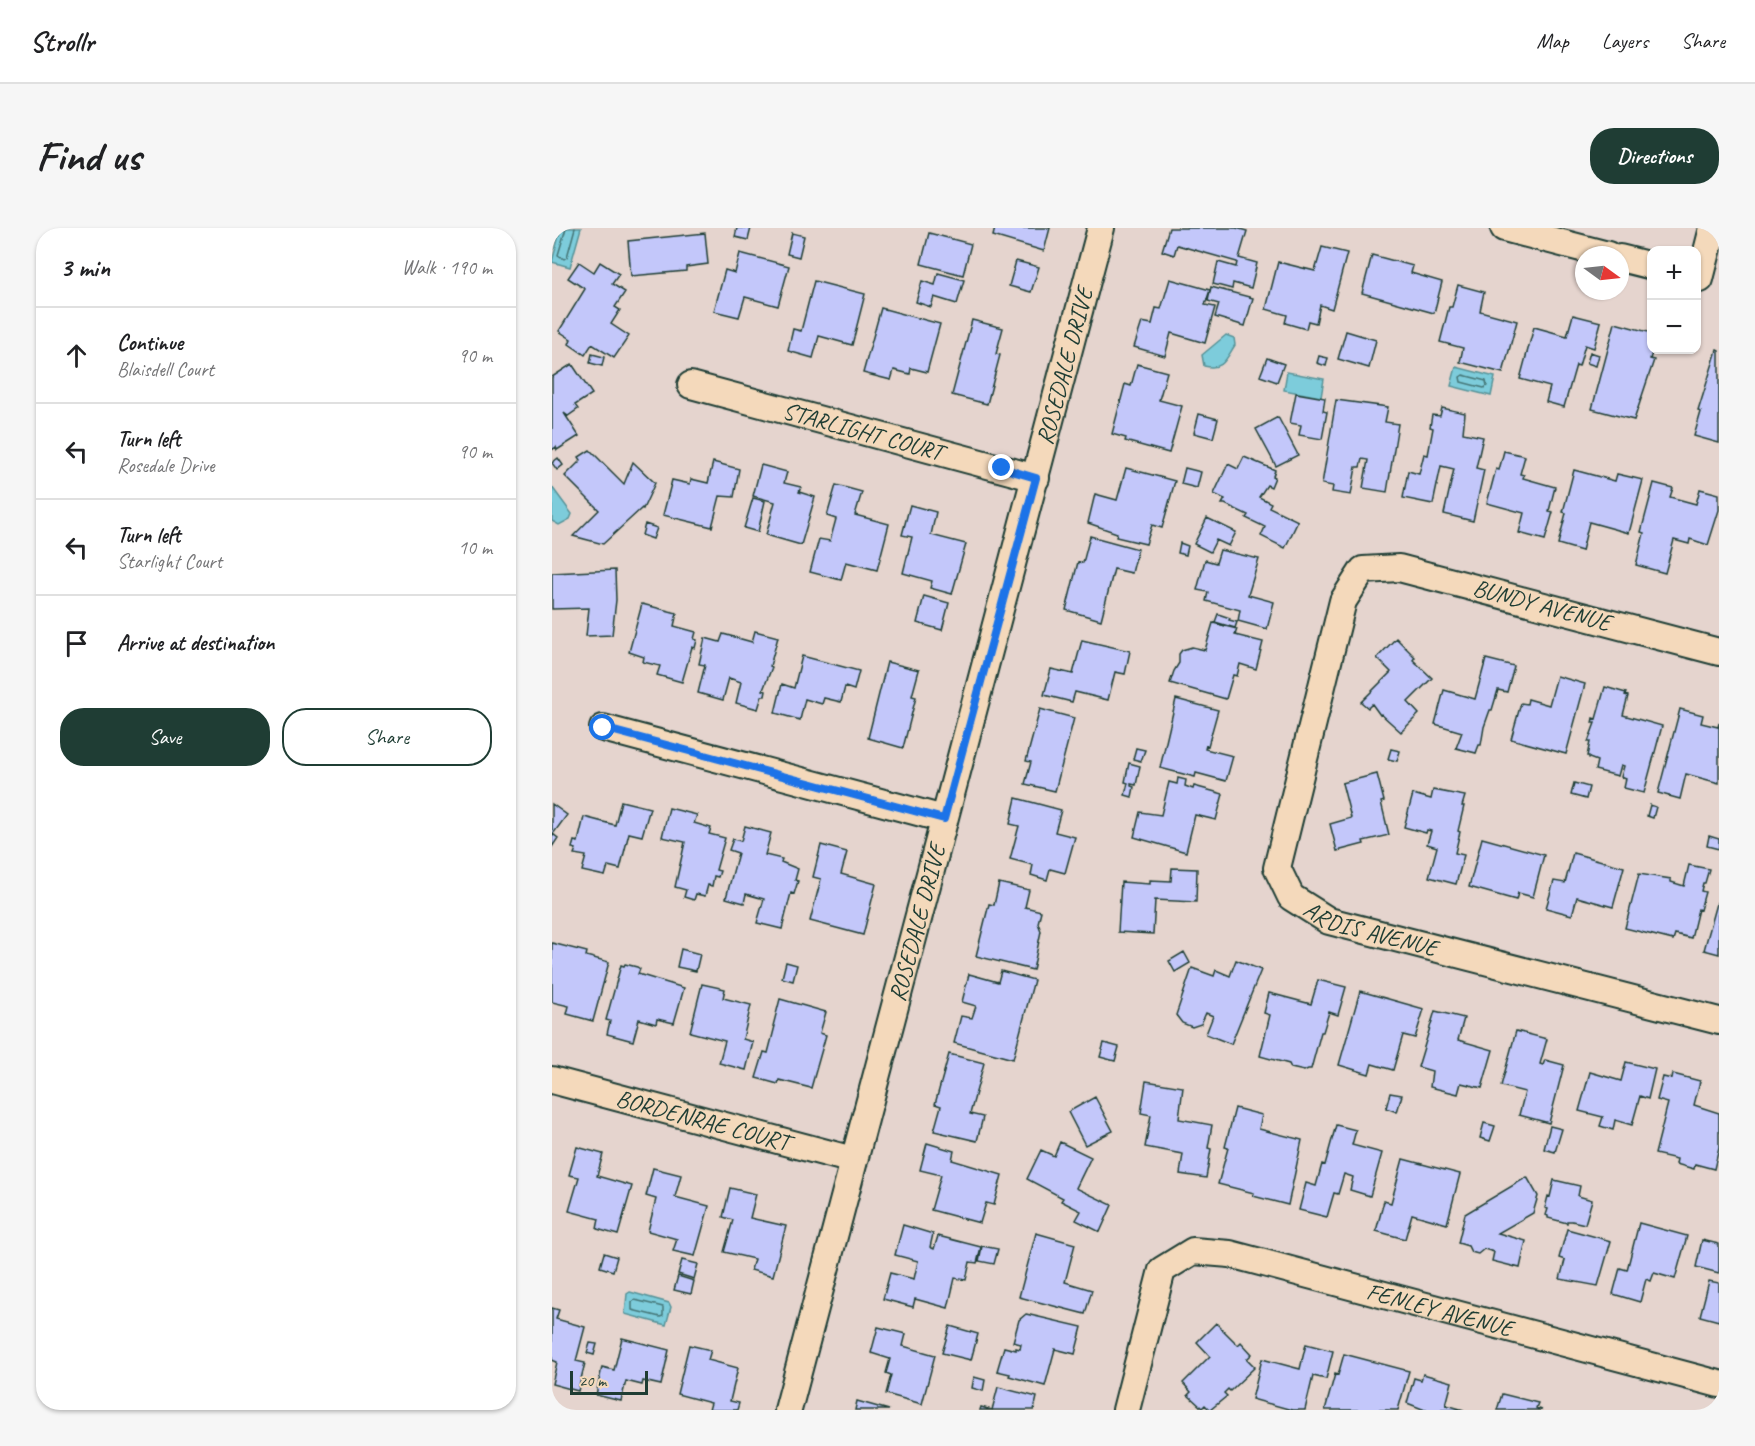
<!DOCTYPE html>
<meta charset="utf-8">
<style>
:root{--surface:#fff;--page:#f6f6f6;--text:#202124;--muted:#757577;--line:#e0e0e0;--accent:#1f3d34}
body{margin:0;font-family:Caveat,sans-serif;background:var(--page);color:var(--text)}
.controls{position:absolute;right:18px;top:18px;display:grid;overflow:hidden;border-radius:12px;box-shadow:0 2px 4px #0004}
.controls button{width:54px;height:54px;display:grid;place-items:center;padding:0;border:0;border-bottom:2px solid var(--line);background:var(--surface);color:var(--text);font:30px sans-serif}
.compass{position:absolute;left:1023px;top:18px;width:54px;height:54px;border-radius:50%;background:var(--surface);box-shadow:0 2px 4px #0004;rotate:105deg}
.scale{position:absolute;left:18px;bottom:15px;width:78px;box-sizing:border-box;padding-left:6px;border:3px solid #1f3d34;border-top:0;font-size:16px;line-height:21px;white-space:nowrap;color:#1f3d34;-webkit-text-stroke:4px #f4d9bb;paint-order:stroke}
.stop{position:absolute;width:18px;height:18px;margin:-14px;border:4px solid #1a73e8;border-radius:50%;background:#fff}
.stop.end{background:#1a73e8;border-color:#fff;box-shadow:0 2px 6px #0008}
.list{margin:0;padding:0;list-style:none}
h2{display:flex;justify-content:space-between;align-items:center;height:78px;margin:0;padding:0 24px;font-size:26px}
h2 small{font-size:20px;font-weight:400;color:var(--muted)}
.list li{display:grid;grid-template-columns:39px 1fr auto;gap:18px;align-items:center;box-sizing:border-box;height:96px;padding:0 24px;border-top:2px solid var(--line)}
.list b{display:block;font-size:22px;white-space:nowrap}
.list p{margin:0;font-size:20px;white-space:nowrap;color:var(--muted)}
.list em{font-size:20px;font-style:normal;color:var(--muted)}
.actions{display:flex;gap:12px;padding:18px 24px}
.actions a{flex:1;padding:14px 0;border:2px solid var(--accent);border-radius:24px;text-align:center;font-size:21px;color:var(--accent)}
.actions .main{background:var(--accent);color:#fff}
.icon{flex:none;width:33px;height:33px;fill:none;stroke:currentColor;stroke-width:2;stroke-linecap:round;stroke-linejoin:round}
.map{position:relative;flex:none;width:1167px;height:1182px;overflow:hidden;border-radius:24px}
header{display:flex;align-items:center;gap:36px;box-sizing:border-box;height:84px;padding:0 30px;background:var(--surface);border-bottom:2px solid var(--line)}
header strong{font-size:28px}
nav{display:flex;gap:33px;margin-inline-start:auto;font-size:21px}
.intro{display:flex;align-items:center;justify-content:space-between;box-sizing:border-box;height:144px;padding:0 36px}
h1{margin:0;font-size:42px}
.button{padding:15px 27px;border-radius:24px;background:var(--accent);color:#fff;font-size:21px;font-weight:700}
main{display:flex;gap:36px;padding:0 36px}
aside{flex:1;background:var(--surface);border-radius:24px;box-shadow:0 2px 4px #0004}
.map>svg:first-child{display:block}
.water{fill:#7dccdb;stroke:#579398;stroke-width:1.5}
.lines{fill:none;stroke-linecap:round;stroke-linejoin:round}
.shore{stroke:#457677;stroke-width:1.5}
.building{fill:#c3c7fa;stroke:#1f3d34;stroke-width:1.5}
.minor-casing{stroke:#1f3d34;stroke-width:30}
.minor{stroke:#f4d9bb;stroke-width:26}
.route{stroke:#1a73e8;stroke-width:8}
.labels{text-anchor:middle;stroke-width:5;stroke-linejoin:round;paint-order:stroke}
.street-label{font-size:24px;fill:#1f3d34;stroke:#f4d9bb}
</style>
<header>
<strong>Strollr</strong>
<nav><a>Map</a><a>Layers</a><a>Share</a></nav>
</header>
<div class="intro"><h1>Find us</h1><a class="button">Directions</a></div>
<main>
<aside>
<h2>3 min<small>Walk · 190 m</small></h2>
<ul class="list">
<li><svg class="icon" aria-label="ahead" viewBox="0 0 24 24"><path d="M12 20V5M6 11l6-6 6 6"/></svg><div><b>Continue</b><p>Blaisdell Court</p></div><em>90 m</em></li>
<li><svg class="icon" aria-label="left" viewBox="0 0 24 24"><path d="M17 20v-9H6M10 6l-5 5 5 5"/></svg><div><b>Turn left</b><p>Rosedale Drive</p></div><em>90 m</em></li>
<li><svg class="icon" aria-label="left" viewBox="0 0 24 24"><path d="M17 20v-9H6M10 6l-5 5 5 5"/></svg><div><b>Turn left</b><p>Starlight Court</p></div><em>10 m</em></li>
<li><svg class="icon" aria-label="arrive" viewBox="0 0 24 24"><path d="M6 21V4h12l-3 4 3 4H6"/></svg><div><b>Arrive at destination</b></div></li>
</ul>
<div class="actions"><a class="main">Save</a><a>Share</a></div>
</aside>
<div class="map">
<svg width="1167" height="1182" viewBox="0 0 1167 1182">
<rect width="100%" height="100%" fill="#e5d4ce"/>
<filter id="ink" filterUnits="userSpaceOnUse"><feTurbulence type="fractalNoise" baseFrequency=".0167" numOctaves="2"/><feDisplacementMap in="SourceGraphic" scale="12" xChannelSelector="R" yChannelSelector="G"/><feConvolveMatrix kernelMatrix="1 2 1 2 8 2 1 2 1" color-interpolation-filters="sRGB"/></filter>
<g filter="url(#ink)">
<path class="water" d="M9 0H29L18 39 0 34Z
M674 107 682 110 683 117C674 131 671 143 652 138L650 127Z
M904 139 943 149 939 168 899 158Z
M735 144 772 151 769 169 732 162Z
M0 259 20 286 18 291 7 297 0 293Z
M78 1064 117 1075 119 1079 114 1097 73 1086 75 1066Z"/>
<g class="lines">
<path class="shore" d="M14 0 6 27 12 31 15 29 23 0
M911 147 934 153 935 158 932 160 909 154 908 149Z
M83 1072 111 1079V1088L108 1089 80 1082V1074Z"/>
</g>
<path class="building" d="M185 0H199L196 12 183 9Z
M443 0H498L492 23 441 8Z
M617 0H684L695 3 687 30 705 35 699 60 681 55 680 61 661 56 666 34 684 39 685 34 625 17 622 27 610 23Z
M153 5 156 36 134 39V43L79 48 76 13Z
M240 5 252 8 247 29 235 26Z
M377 5 419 16 411 47 369 36Z
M770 19 795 25 780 81 768 77 764 95 756 93 754 101 733 95 735 87 714 81 726 34 763 43Z
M188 25 237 38 226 78 193 69 187 89 162 83 173 42 183 45Z
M820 27 861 38 859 45 890 54 882 85 810 65Z
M464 33 487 39 479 64 457 58Z
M27 34 42 44 48 34 67 46 60 56 73 64 63 79 68 82 59 96 77 108 62 130 40 116 33 127 17 116 19 111 7 103 33 61 16 50Z
M386 45 412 52 405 76 382 69 379 79 364 74 370 53 383 57Z
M618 51 658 62 653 77 663 79 653 115 619 105 613 128 582 119 590 94 600 96 604 80 609 81Z
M262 53 313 66 300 117 267 108 261 130 236 123 241 101 249 103Z
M906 57 932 64 928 83 965 93 951 145 908 134 911 120 888 114 897 79H900Z
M659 59 701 70 693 98 663 89 667 76 656 73Z
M329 80 388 96 375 144 359 140 358 146 342 142 339 152 311 145Z
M1021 87 1049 94 1042 120 1033 117 1027 138 1024 137 1012 179 994 174 998 159 968 151 982 99 1015 108Z
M420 92 451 100 444 126 448 127 435 176 400 167Z
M1063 95 1100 105 1101 122 1098 131 1102 132 1082 192 1040 181Z
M794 103 824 112 817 140 786 131Z
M1165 122 1167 123V215L1142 208 1149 184 1146 183Z
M1038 124 1047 127 1044 138 1035 135Z
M40 126 52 129 50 138 38 135Z
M767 128 776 130 774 138 765 135Z
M715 130 732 136 725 154 708 148Z
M20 136 40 166 23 177 26 181 16 188 12 185 27 208 5 222 4 219 0 222V149Z
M585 136 615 144 607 172 630 178 617 225 573 213 574 210 560 206 573 156 579 158Z
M744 165 773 170 771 183 775 184 770 211 747 207 749 197 738 195Z
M784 172 836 179 833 194 846 196 835 264 811 260 816 232 810 231 808 239H804L799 267 780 264 781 258 770 256Z
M890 180 913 185 911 205 931 209 924 240 932 242 921 293 892 286 902 241 889 238 881 276 851 270 856 243 867 246 872 226 876 227 881 200 878 199 880 187 888 188Z
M647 186 666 191 661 210 642 205Z
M726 189 746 227 724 238 704 201Z
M38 222 72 256 81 234 103 255 91 281 90 280 51 316 21 308 47 282 13 248 29 232 27 229Z
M952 223 973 228 968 246 972 247 971 250 1003 259 997 283 1001 284 993 312 967 305 972 285 935 275 944 241 947 242Z
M692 229 723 242 721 248 723 249 719 259 715 257 707 269 719 275 717 279 746 293 733 320 709 308 713 299 694 290 696 287 673 276H670L673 271 662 266 676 236 686 241Z
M6 230 11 237 5 242 0 235Z
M161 234 187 241 182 269 168 268 160 299 111 287 120 252 138 256 139 251 156 255Z
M209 237 235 244 232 255 249 259 247 264 263 269 249 317 214 307 223 274 201 268Z
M574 240 623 253 610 300 600 297 594 316 564 309 565 305 536 295 543 266 565 272Z
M633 240 649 244 645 260 629 256Z
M1022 242 1063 253 1065 246 1091 252 1077 305 1037 294 1030 323 1006 316 1014 285 1011 284Z
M1102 255 1121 260 1118 269 1144 276 1148 261 1167 266V282L1156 317 1138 311 1137 316 1122 312 1113 345 1084 337 1092 305 1089 304Z
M284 257 310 264 303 287 337 296 325 342 294 334 289 352 258 344 267 311 278 313 284 291 275 288Z
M201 270 213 273 206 304 192 300Z
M358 277 384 284 379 307 414 316 400 366 378 360 380 353 351 345 360 309 350 307Z
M655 290 684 304 677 318 664 312 658 324 642 316Z
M93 296 105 300 101 311 90 307Z
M538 308 586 321 580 345 562 341 549 392 514 382 526 334 531 335Z
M628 315 636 318 634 327 626 325Z
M668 322 707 331 696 367 722 374 715 401 686 393 688 382 654 373 656 364 645 362 653 332 664 335Z
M63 342 64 372 60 407 34 408 37 380 0 381V345Z
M372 368 397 375 390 402 365 395Z
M90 376 125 385 122 398 144 404 142 411 145 412 143 420 140 419 130 454 105 447 108 438 91 434 92 429 77 424Z
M666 386 678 390 677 392 685 394 683 400 663 394Z
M661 395 685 401 683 407 711 414 704 441 688 436 685 448 681 447 674 471 618 455 622 443 627 435V426L630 422 640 419 653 422Z
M203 403 226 409 218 438 220 439 211 462 214 463 213 468H210L206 481 184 475 189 454 177 450 171 472 146 465 153 437 147 436 153 410 168 414 171 406 200 414Z
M844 410 863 429 861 432 880 450 856 474 867 486 849 504 829 486 828 487 820 476 816 480 809 474 839 444 825 430Z
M530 412 578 423 573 446 563 444 556 472 523 464 520 474 492 467 499 441 521 446Z
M250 428 307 443 302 462 293 459 289 474 272 470 270 476 253 471 248 492 223 485 230 456 242 460Z
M934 431 962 438 955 464 946 462 940 482H938L932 499 929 517H927L924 525 904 520 910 504 883 496 892 462 923 471Z
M335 434 367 442 360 468 364 469 351 520 316 510Z
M1005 448 1033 456 1014 526 959 511 969 475 975 476 976 471 997 477Z
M1053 459 1074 465 1073 467 1076 468 1071 487 1110 498 1092 565 1072 560 1074 551 1069 549 1072 538 1069 537 1066 548 1043 542 1045 533 1037 530V528H1035L1038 514H1036L1043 495H1040L1041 490 1044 491Z
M624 471 666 482 656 518 654 517 653 521 681 528 674 553 644 545 643 549 608 540Z
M488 481 522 490 503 563 473 556 479 534 474 533Z
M1128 481 1151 487 1149 495 1166 499 1167 495V555L1134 546 1128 571 1106 565Z
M584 520 593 522 589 533 581 531Z
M839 521 848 523 845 533 836 531Z
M577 535 588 538 584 557 579 556V558L582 559 580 569 573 567 576 555 573 554Z
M825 546 832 573 829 574 837 607 811 613 812 616 785 623 778 596 799 590 790 555Z
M626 550 634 552 633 558 641 561 642 558 671 566 664 592 643 587 634 624 582 609 588 584 609 587 617 554 625 556Z
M1022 555 1037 559 1034 571 1019 567Z
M881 562 913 568 910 578H912L906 603 908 604 903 625 912 627 904 656 877 649 885 619 875 616 879 603 875 602 874 605 852 599 861 566 879 571Z
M464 570 509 582 503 604 523 609 513 645 498 641 495 652 479 647 481 637 458 631 467 598 458 596Z
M69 573 98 580 90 608 77 605 68 641 56 638 53 648 30 643 34 628 22 626 24 621 20 620 22 613 26 614 32 589 63 597Z
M0 576 15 587 1 606 6 610 0 619Z
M1098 577 1104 579 1101 590 1095 588Z
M117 580 145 587 142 595 159 600 157 606 173 610 164 642 168 643 166 649 162 648 160 658 156 657 153 668 144 666 142 672 132 669 134 662 123 659 133 614 110 609Z
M193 598 219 605 213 627 230 631 229 634 246 641 243 652 246 653 242 666 239 665 230 701 205 695 212 671 194 666 192 675 174 670 186 625 177 622 181 611 189 613Z
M1157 608 1167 611V621L1155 618Z
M930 610 992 627 981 669 966 665 964 672 917 659Z
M269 617 295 624 289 646 324 656 311 707 258 693 269 651 261 649Z
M1021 625 1072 639 1061 679 1025 669 1020 687 994 680 1002 653 1013 655Z
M1137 637 1157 641 1153 655H1151L1149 663 1153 664 1148 682 1146 681 1139 710 1123 706 1121 712 1073 700 1087 646 1119 651V654L1132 658Z
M620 640 645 641 644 674 603 672 601 706 566 704 569 654 598 656V652L619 653Z
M447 655 477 662 473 679 489 683 486 695 489 703 481 742 424 728 437 676 442 677Z
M1166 672H1167V726L1152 722Z
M0 715 35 724 34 728 57 734 41 793 15 786 17 778 0 774Z
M129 721 148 726 144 743 125 739Z
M632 724 638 735 623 744 617 733Z
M684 732 709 742 679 816 654 806 661 788 654 785 649 796 640 799 630 795 624 787 640 740 662 748 664 742 678 748Z
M234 734 245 737 241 753 230 750Z
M73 736 85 739 88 741 86 746 132 760 122 795 105 791 104 796 87 791 81 813 55 806 58 793 54 792 69 737 72 738Z
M449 743 482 752 461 831 402 815 409 788 420 790 424 778 410 774 417 746 446 754Z
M766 752 794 759 786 787 777 784 771 804H769L759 841H756L752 843 739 840 737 836 708 828 718 787 712 785 717 765 759 776Z
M150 756 173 761 171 770 199 777 191 811 201 814 194 842 167 835 173 813 138 804Z
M808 763 872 781 863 810 851 807 841 842 820 836 817 846 787 837Z
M228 771 274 784 268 805 274 807 259 860 227 852 226 856 204 850 212 824 216 825 223 798H221Z
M883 783 912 790 906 812 941 822 930 860 909 855 906 866 878 859 880 843 866 839Z
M964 803 995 811 988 836 991 837 993 832 1012 837 997 895 967 887 973 864 949 858Z
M552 815 567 819 563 833 548 829Z
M397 826 432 835 418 886 431 889 425 913 382 903 389 878 383 876Z
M1074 834 1103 841 1096 871 1088 868 1080 897 1063 892 1061 902 1048 898 1051 889 1027 883 1038 844 1069 853Z
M1121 846 1148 853 1142 877 1167 885V920L1162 941 1143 936 1142 941 1124 936 1125 931 1103 926 1116 875 1105 872 1111 849 1120 851Z
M594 853 631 859 627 891 660 897 656 920 659 921 654 950 628 946 631 926 593 919 599 887 589 885Z
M838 865 850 867 845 884 834 880Z
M543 869 561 903 533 917 516 884Z
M683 880 710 887 707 901 750 912 736 977 701 968 702 965 666 956 676 920 673 919Z
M932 895 943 898 938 913 928 910Z
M784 897 804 902 800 917 830 925 818 968 798 962 801 949 792 946 786 966 782 965 775 989 747 982 754 955 764 958 770 936 773 937Z
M998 898 1010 901 1003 924 992 921Z
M508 914 539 929 524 960 560 977 548 1004 524 992 529 983 509 973 511 970 475 951 489 922 502 928Z
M375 915 402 923 400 932 450 947 442 977 434 975 428 995 379 982 389 947 368 942Z
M25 919 51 926 45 948 80 958 66 1007 45 1001 47 991 17 983 27 949 17 947Z
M851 931 908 946 895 996 860 986 853 1011 824 1003 832 973 839 975Z
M101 940 129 947 123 969 157 978 143 1028 121 1023 125 1011 96 1003 104 971 94 968Z
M975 949 986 968 981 985 946 1005 974 1013 968 1040 940 1033 942 1024 932 1021 926 1026 919 1024 916 1018 906 1015 913 986Z
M1002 952 1028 958 1026 968 1040 972 1033 996 1020 993H1015V995L996 990V988L994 987 996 981 993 980 996 968 998 969Z
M178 960 204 966 198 990 234 998 221 1048 199 1042 202 1031 172 1024 181 992 171 989Z
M1087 995 1135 1008 1123 1051 1102 1045 1099 1053 1094 1051 1088 1074 1061 1066 1068 1040 1075 1042Z
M351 997 381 1006 378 1019 382 1021 386 1008 429 1019 425 1035 418 1034 414 1052 403 1050 396 1080 363 1071 361 1079 331 1071 338 1045 362 1051 366 1033 343 1027Z
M1015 1001 1059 1013 1046 1058 1008 1051 1013 1032 1007 1030Z
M484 1005 523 1016 513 1054 540 1062 533 1086 467 1069Z
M1150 1012 1167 1016V1045L1144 1039Z
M430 1018 446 1021 442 1036 427 1033Z
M52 1025 65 1029 61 1043 48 1039Z
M130 1032 146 1036 142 1051 126 1046Z
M126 1048 142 1053 139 1066 122 1062Z
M1157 1053 1167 1055V1093L1148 1088Z
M0 1080 7 1082 4 1091 33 1099 24 1133 33 1135 26 1163 0 1156 5 1134 0 1132Z
M474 1086 530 1099 523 1126 503 1121 493 1158 457 1148 458 1146 445 1143 452 1119 464 1122V1120L468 1121 469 1116 461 1114 467 1092Z
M664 1095 686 1117 689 1114 700 1126 695 1131 703 1139 678 1163 676 1161 672 1165 675 1168 658 1182 653 1177 650 1180 636 1167 639 1164 631 1155 658 1128 645 1114Z
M398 1098 426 1106 419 1132 390 1125Z
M326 1099 354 1106 351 1118 383 1127 370 1176 334 1166 339 1147 334 1145 338 1131 319 1125Z
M70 1110 117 1122 109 1157 91 1153 90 1157 74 1153 69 1173 44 1167 50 1139 62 1142Z
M38 1115 45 1116 42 1127 35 1125Z
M754 1116 781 1123 774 1151 761 1148 753 1182H740L700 1171 710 1131 748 1141Z
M137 1117 159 1122 156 1132 186 1140 178 1173 187 1175 185 1182H157L159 1175 125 1166Z
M792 1126 857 1143 846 1182H773L783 1146 786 1147Z
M871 1146 900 1154 894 1177 912 1182H873L855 1175 862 1150 869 1152Z
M422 1149 433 1152 431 1163 420 1160Z
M446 1159 485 1169 482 1182H428L429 1179 440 1182Z
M950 1166 986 1175 984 1180 990 1182H945Z
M305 1173 337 1182H303Z"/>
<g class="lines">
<g class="minor-casing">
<g id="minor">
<path d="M952 0 1056 27"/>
<path d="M1068 30 1100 38"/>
<path d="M1148 51 1161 0"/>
<path id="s1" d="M139 157 484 250"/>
<path id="s2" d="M1167 424 847 340 811 342 791 373 725 640 739 669 777 693 1167 793"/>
<path d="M51 500 392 591"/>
<path id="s3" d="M0 852 301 932"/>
<path id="s4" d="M236 1182 549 0"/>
<path id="s5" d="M574 1182 610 1042 641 1023 678 1026 1167 1156"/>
</g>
</g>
<use href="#minor" class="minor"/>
</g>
</g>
<g class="lines" filter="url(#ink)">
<path class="route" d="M51 500 392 591 484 250 450 240"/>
</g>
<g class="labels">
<g class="street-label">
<text dy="8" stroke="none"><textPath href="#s4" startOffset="1080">ROSEDALE DRIVE</textPath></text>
<text dy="8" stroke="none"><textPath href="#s1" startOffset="178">STARLIGHT COURT</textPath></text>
<text transform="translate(990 377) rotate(15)" y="8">BUNDY AVENUE</text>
<text dy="8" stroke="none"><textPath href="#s4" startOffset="504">ROSEDALE DRIVE</textPath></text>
<text dy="8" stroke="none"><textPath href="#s2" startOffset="798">ARDIS AVENUE</textPath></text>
<text dy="8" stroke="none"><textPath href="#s3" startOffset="156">BORDENRAE COURT</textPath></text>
<text dy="8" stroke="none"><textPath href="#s5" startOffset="435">FENLEY AVENUE</textPath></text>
</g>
</g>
</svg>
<div class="controls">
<button>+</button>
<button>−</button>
</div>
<svg class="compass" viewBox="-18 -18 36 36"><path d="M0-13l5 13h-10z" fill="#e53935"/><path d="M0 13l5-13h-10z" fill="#757577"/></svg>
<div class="scale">20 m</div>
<div class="stop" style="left:51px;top:500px"></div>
<div class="stop end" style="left:450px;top:240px"></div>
</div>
</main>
